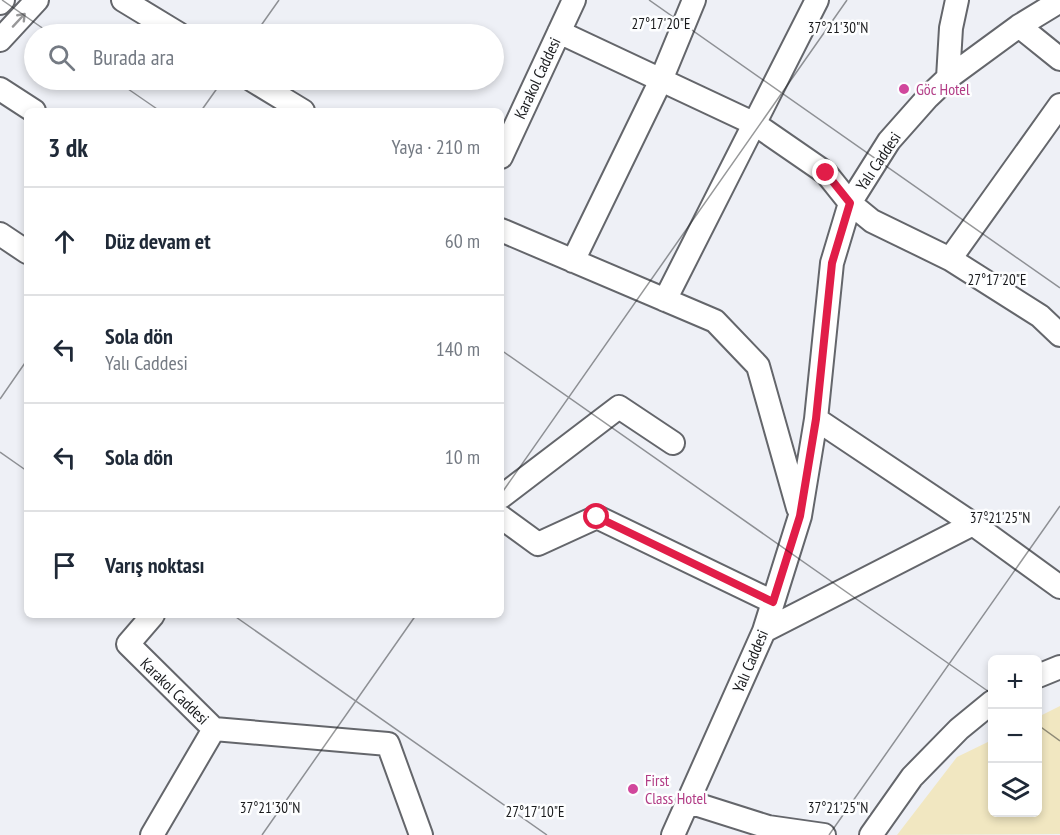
<!DOCTYPE html>
<html lang="tr">
<meta charset="utf-8">
<style>
:root{--surface:#fff;--page:#f2f2f3;--text:#1f2937;--muted:#747a83;--line:#e0e1e3}
body{margin:0;font-family:"PT Sans Narrow",sans-serif;background:var(--page);color:var(--text)}
.controls{position:absolute;right:18px;bottom:18px;display:grid;overflow:hidden;border-radius:9px;box-shadow:0 3px 9px #0003}
.controls button{width:54px;height:54px;display:grid;place-items:center;padding:0;border:0;border-bottom:2px solid var(--line);background:var(--surface);color:var(--text);font:30px sans-serif}
.stop{position:absolute;width:18px;height:18px;margin:-14px;border:4px solid #e11d48;border-radius:50%;background:#fff}
.stop.end{background:#e11d48;border-color:#fff;box-shadow:0 2px 6px #0008}
.list{margin:0;padding:0;list-style:none}
h2{display:flex;justify-content:space-between;align-items:center;height:78px;margin:0;padding:0 24px;font-size:26px}
h2 small{font-size:20px;font-weight:400;color:var(--muted)}
.list li{display:grid;grid-template-columns:39px 1fr auto;gap:18px;align-items:center;box-sizing:border-box;height:108px;padding:0 24px;border-top:2px solid var(--line)}
.list b{display:block;font-size:22px;white-space:nowrap}
.list p{margin:0;font-size:20px;white-space:nowrap;color:var(--muted)}
.list em{font-size:20px;font-style:normal;color:var(--muted)}
.icon{flex:none;width:33px;height:33px;fill:none;stroke:currentColor;stroke-width:2;stroke-linecap:round;stroke-linejoin:round}
.map{position:relative;flex:none;width:1060px;height:835px;overflow:hidden}
.search{position:absolute;background:var(--surface);box-shadow:0 3px 9px #0003;left:24px;top:24px;width:480px;height:66px;display:flex;align-items:center;gap:15px;box-sizing:border-box;padding:0 21px;border-radius:33px;color:var(--muted);font-size:22px}
.panel{position:absolute;background:var(--surface);box-shadow:0 3px 9px #0003;left:24px;top:108px;width:480px;height:510px;border-radius:9px}
.map>svg:first-child{display:block}
.sand{fill:#f1e7c1}
.lines{fill:none;stroke-linecap:round;stroke-linejoin:round}
.street-casing{stroke:#64666b;stroke-width:26}
.street{stroke:#fff;stroke-width:22}
.oneway{stroke:#989899}
.route{stroke:#e11d48;stroke-width:8}
.ticks{fill:none;stroke:#191a1c;stroke-width:1.5;stroke-opacity:0.45}
.hotel-dot{fill:#d1479c;stroke:#fdfeff;stroke-width:2}
.labels{text-anchor:middle;stroke-width:5;stroke-linejoin:round;paint-order:stroke}
.street-label{font-size:16px;fill:#191a1c;stroke:#fdfeff}
.hotel-label{font-size:16px;fill:#b23c85;stroke:#fdfeff;text-anchor:start}
.ticks-label{font-size:15px;text-anchor:middle;fill:#191a1c;stroke:#fdfeff;stroke-width:5;stroke-linejoin:round;paint-order:stroke}
</style>
<div class="map">
<svg width="1060" height="835" viewBox="0 0 1060 835">
<rect width="100%" height="100%" fill="#eef0f6"/>
<path class="sand" d="M1060 706V834L897 835 957 757 992 740V812H1038V717Z"/>
<g class="lines">
<g class="street-casing">
<path id="street" d="M123 0 179 34
M0 3 3 0
M1019 26 1060 59
M559 32 755 124 826 173 850 203 872 221 950 259 1040 316 1060 335
M0 40 37 0
M948 78 951 28 957 0
M252 80 303 111
M0 89 34 111
M501 157 574 0
M501 230 715 321 758 366 798 508
M0 234 27 252
M950 259 1060 105
M573 261 661 80 694 0
M665 300 817 0
M816 419 973 524 1060 587
M501 497 619 407 673 443
M501 517 538 544 597 517 773 602
M764 631 973 524
M1038 676 1060 667
M214 729 388 744 421 835
M689 802 768 827 824 835
M152 835 214 729 128 644 153 615
M673 835 764 631 800 516 816 419 832 263 850 203 889 141 928 97 948 78 1019 26 1060 1
M871 835 912 777 959 729 992 702"/>
</g>
<use href="#street" class="street"/>
</g>
<defs><path id="oneway-shaft" d="M-6 0H5M1.5-3L5.5 0L1.5 3" fill="none" stroke-width="1.6" stroke-linecap="round" stroke-linejoin="round" transform="scale(1.5)"/></defs>
<use class="oneway" href="#oneway-shaft" transform="translate(19 20) rotate(-47)"/>
<g class="lines">
<path class="route" d="M597 517 773 602 800 516 816 419 832 263 850 203 826 173"/>
</g>
<path class="ticks" d="M2 0 51 34M649 0 1060 288M255 34 279 0M115 80 160 111M201 111 223 80M501 350 992 694M0 399 27 360M0 452 27 471M501 494 847 0M233 615 547 835M1038 725 1060 741M262 835 416 615M829 835 1060 506"/>
<g class="hotel-dot">
<circle cx="904" cy="89" r="6"/>
<circle cx="633" cy="789" r="6"/>
</g>
<g class="labels">
<g class="street-label">
<text transform="translate(537 78) rotate(-65)" y="6">Karakol Caddesi</text>
<text transform="translate(878 161) rotate(-56)" y="6">Yalı Caddesi</text>
<text transform="translate(750 661) rotate(-67)" y="6">Yalı Caddesi</text>
<text transform="translate(175 691) rotate(44)" y="6">Karakol Caddesi</text>
</g>
<g class="hotel-label">
<text x="916" y="95">Göc Hotel</text>
<text x="645" y="786">First<tspan x="645" dy="18">Class Hotel</tspan></text>
</g>
</g>
<g class="ticks-label">
<text x="661" y="29">27°17'20"E</text>
<text x="838" y="33">37°21'30"N</text>
<text x="997" y="285">27°17'20"E</text>
<text x="1000" y="523">37°21'25"N</text>
<text x="270" y="813">37°21'30"N</text>
<text x="838" y="813">37°21'25"N</text>
<text x="535" y="817">27°17'10"E</text>
</g>
</svg>
<div class="controls">
<button>+</button>
<button>−</button>
<button><svg class="icon" aria-label="layers" viewBox="0 0 24 24"><path d="M12 4l9 5-9 5-9-5zM3 14l9 5 9-5"/></svg></button>
</div>
<div class="stop" style="left:597px;top:517px"></div>
<div class="stop end" style="left:826px;top:173px"></div>
<div class="search"><svg class="icon" aria-label="search" viewBox="0 0 24 24"><circle cx="10" cy="10" r="6"/><path d="M15 15l6 6"/></svg>Burada ara</div>
<section class="panel">
<h2>3 dk<small>Yaya · 210 m</small></h2>
<ul class="list">
<li><svg class="icon" aria-label="ahead" viewBox="0 0 24 24"><path d="M12 20V5M6 11l6-6 6 6"/></svg><div><b>Düz devam et</b></div><em>60 m</em></li>
<li><svg class="icon" aria-label="left" viewBox="0 0 24 24"><path d="M17 20v-9H6M10 6l-5 5 5 5"/></svg><div><b>Sola dön</b><p>Yalı Caddesi</p></div><em>140 m</em></li>
<li><svg class="icon" aria-label="left" viewBox="0 0 24 24"><path d="M17 20v-9H6M10 6l-5 5 5 5"/></svg><div><b>Sola dön</b></div><em>10 m</em></li>
<li><svg class="icon" aria-label="arrive" viewBox="0 0 24 24"><path d="M6 21V4h12l-3 4 3 4H6"/></svg><div><b>Varış noktası</b></div></li>
</ul>
</section>
</div>
